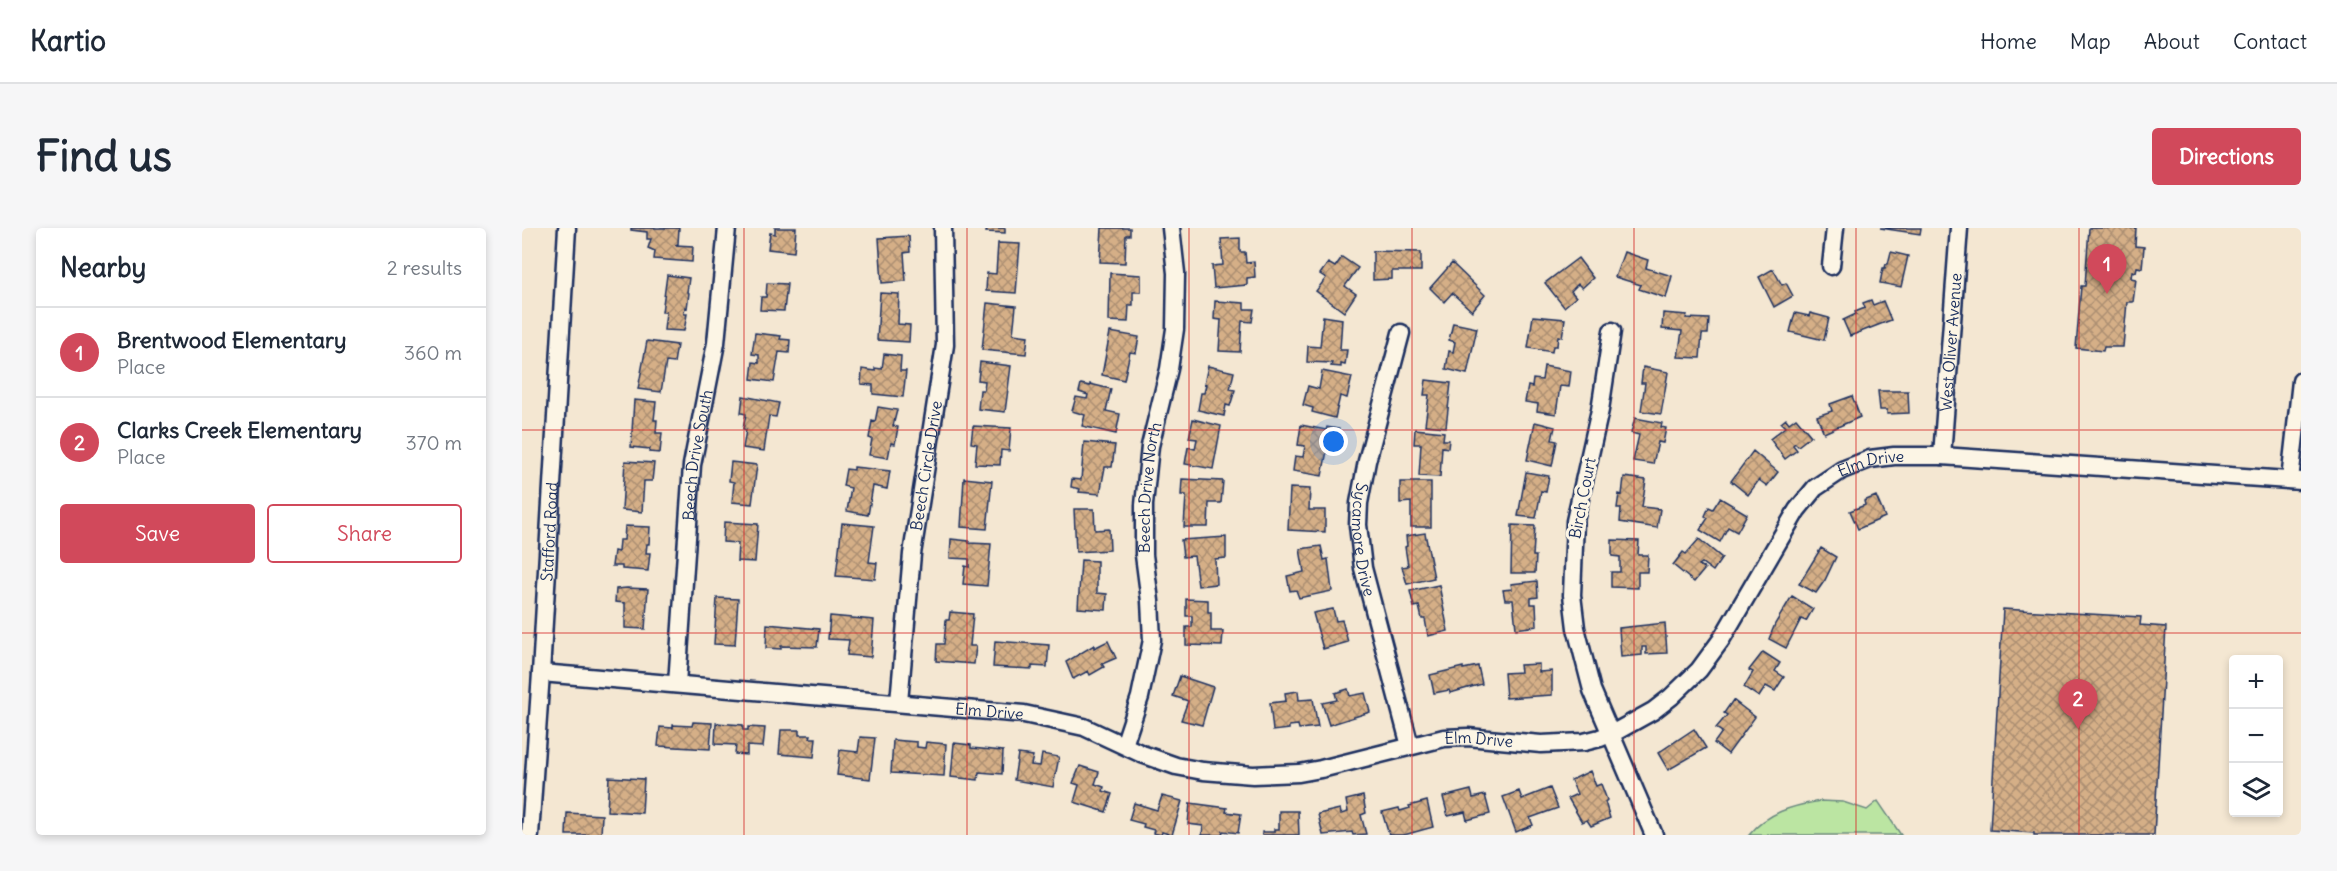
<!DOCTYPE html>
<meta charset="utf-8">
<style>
:root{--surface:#fff;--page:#f6f6f7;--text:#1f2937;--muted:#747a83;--line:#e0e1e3;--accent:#d1495b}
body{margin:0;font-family:Delius,sans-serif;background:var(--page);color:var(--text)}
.controls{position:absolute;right:18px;bottom:18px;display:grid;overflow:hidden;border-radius:6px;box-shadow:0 3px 9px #0003}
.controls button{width:54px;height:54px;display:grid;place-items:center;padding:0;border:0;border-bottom:2px solid var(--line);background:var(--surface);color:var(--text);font:30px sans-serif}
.you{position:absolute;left:812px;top:214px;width:21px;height:21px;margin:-15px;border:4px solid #fff;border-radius:50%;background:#1a73e8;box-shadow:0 0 0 9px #1a73e833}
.badge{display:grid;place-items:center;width:39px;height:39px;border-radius:50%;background:var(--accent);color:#fff;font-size:20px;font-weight:700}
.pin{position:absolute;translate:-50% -50px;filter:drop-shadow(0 2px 3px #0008)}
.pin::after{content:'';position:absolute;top:32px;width:21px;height:18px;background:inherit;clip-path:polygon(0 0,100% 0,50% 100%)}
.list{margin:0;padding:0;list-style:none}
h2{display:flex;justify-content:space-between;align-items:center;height:78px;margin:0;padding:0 24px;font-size:26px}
h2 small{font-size:20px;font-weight:400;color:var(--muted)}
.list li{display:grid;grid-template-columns:39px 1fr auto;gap:18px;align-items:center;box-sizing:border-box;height:90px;padding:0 24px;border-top:2px solid var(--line)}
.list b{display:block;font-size:22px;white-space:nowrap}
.list p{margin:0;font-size:20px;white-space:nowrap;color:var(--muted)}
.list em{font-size:20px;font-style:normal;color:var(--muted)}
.actions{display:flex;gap:12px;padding:18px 24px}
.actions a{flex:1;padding:14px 0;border:2px solid var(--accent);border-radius:6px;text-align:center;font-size:21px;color:var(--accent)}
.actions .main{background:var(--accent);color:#fff}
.icon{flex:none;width:33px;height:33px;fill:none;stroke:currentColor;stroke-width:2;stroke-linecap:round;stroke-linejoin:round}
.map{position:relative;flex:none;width:1779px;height:607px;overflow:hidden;border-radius:6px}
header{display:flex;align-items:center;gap:36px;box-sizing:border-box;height:84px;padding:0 30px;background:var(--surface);border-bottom:2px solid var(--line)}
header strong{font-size:28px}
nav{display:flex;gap:33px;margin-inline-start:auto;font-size:21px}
.intro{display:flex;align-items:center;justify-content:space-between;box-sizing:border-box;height:144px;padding:0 36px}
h1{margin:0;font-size:42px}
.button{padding:15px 27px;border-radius:6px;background:var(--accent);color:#fff;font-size:21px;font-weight:700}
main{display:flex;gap:36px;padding:0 36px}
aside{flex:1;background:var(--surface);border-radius:6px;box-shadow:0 3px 9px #0003}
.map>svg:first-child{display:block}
.garden{fill:#bbe5a2;stroke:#6b8a80;stroke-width:1.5}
.building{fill:url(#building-cross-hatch);stroke:#1b2f5e;stroke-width:1.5}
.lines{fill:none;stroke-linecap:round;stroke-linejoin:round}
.minor-casing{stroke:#1b2f5e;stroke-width:21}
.minor{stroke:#fcf5e5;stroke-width:16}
.grid{fill:none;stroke:#d62828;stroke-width:1.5;stroke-opacity:0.55}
.labels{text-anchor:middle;stroke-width:6;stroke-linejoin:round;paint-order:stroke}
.street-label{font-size:16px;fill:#1b2f5e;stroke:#fcf5e5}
</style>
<header>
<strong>Kartio</strong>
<nav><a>Home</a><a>Map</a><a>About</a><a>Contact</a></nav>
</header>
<div class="intro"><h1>Find us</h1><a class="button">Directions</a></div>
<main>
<aside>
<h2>Nearby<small>2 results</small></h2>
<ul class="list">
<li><span class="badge">1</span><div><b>Brentwood Elementary</b><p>Place</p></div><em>360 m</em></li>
<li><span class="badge">2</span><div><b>Clarks Creek Elementary</b><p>Place</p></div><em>370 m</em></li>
</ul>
<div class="actions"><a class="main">Save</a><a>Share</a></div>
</aside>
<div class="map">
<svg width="1779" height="607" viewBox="0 0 1779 607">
<defs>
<pattern id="building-cross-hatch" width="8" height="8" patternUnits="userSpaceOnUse" patternTransform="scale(1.5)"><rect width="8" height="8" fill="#d5af87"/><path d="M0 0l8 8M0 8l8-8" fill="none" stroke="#ac8f72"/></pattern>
</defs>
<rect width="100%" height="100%" fill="#f4e7d2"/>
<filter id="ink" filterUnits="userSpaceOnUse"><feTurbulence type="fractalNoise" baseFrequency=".0167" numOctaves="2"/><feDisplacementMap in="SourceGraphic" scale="12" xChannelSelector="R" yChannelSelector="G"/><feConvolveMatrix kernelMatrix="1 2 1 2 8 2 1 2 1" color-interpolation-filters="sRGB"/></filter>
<g filter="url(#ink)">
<path class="garden" d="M1298 573 1321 574 1345 582 1356 573 1379 607H1227C1246 584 1270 578 1298 573Z"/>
<path class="building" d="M109 0H157L156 16 153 17 171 18 170 34 132 31 133 23 126 20 129 11H125V4L109 2Z
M253 0H274L272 24 246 21 248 5 253 6Z
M465 0H483V5L464 4Z
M580 0H608V7H604L603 35 578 34Z
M1358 0H1399L1398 6Z
M1567 0H1614L1613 18 1622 19 1620 40 1615 39 1614 44 1610 43 1609 50 1614 51 1611 74H1605L1601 119H1582L1581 123 1554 120 1559 58H1563Z
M387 8 388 24 382 25 384 53 360 55 357 10Z
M718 10V24H723L724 35 732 34 733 49 725 50V57L692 60 690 38 701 37 699 11Z
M476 15 498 16 494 65 464 63 465 45 474 46Z
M851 23 899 24V43H870V51L851 52Z
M1102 24 1126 32 1124 40 1150 48 1144 70 1117 61 1119 57 1093 49Z
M1369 24 1386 28 1379 59 1358 55 1361 40H1363L1364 36H1366Z
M820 29 836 40 823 58 834 66 822 84 794 63 804 50 798 46 806 35 813 39Z
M1056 30 1071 50 1060 60 1056 56 1049 63 1054 69 1042 79 1023 55Z
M930 35 963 67 950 83 930 65 922 74 908 60Z
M1251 41 1260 57 1264 55 1271 68 1252 79 1237 49Z
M588 45 619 47V64H611V77H607L606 94 587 93Z
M145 47 167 50 165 64 167 65 165 80 163 79 162 86H165L162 103 142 102 144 84H140Z
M245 55 265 56 262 83 238 82 239 69H244Z
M358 65 377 66 376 96 388 97 387 114 355 112Z
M1349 72 1351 77 1361 73 1369 92 1328 108 1321 92 1334 86 1333 84 1343 80 1341 75Z
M693 73 722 75V81H732L730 94 720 93 718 124 697 123 699 92 692 91Z
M465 75 494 78 491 106 506 108 504 126 460 122Z
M1141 85 1165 87 1164 90 1187 91 1186 106H1180L1178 130 1156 129 1160 103 1140 101Z
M1273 85 1287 88 1288 85 1307 90 1302 112 1268 104Z
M801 88 820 91 818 122H825L823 137 819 136V139L809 138 810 135 785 134 786 118 798 119Z
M1011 88 1043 91 1040 109 1036 108 1035 118H1031L1030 124 1006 120Z
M931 95 955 100 945 146 924 141 927 123 931 124 933 114 927 112Z
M588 104 617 109 614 125 608 124 602 152 580 147Z
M233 105 259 108 258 111 268 112 267 125 257 124 252 154 229 151 231 134 237 135V127L230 126Z
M125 113 155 117 152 135 144 134 139 164 116 161Z
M362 126 379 128 378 143H384L381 169 351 166V157L339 156 340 141 353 143V140L360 141Z
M458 134 489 138 483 184 456 181 458 162H462L463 153 456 152Z
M686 138 712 144 708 161 713 162 708 178 704 177 702 188 676 182 679 165H682L684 157 682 156Z
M1022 138 1049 143 1047 159 1038 158 1034 186 1015 183 1016 176 1003 174 1006 158 1010 159 1011 151 1020 152Z
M1121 139 1146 144 1139 186 1119 183 1123 155H1119Z
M800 143 830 149 825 170 818 168 813 190 790 184 791 180 781 177 786 158 797 161Z
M904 152 929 155 924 199 903 197 907 167H902Z
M559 156 568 158V156L589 161 584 183 598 186 594 206 560 198 563 187 550 183 554 169 565 171 566 167 557 164Z
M1356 163H1386L1387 185 1365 186V182H1358Z
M221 168 257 175 254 189 247 188 242 223 221 220 224 202 221 201 224 186 219 185Z
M1330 168 1338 189 1302 205 1295 188 1310 183 1308 176Z
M112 172 134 174 132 192H135L134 205H140L138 225 127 224 128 221 109 219Z
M356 179 375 182 371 198 376 199 373 216 369 215 366 230 347 227 350 211 347 210 350 193 353 194Z
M1113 190 1140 195 1139 199 1144 200 1141 215 1136 214 1131 236 1111 233 1117 207 1109 205Z
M1274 190 1289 208 1276 218 1273 215 1271 217 1275 222 1263 231 1248 211 1263 199 1259 195 1264 191 1267 195Z
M671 191 699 198 691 241 663 236 666 219 673 221 675 211 667 210Z
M1013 194 1033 199 1030 212 1035 213 1030 238 1005 232Z
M779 197 804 202 805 199 817 201 812 224 805 223 800 248 771 243 773 228 781 229 783 218 776 217Z
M451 198 489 200 487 223 479 222 478 237 453 236 455 216 449 215Z
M893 201 922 204 921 212H927L926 220 920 219 918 249 897 248 899 216H892Z
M562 214 593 217 590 239H583L578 266 557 264 558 261 549 259 550 251 559 252Z
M1231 223 1256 244 1245 258 1237 252 1226 267 1209 253Z
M103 233 132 235 130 253H122L120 284 100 282Z
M209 234 235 237 230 276 210 274 212 254 207 253Z
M332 239 368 243 365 261 351 258 346 287 325 283 329 260 321 258 324 241 332 242Z
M1004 244 1027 248 1024 264 1019 263 1014 290 996 288Z
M1102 249 1124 252 1120 279 1138 281 1135 300 1098 294 1099 280H1095L1097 266 1100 267Z
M442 250 470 253 465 301 439 299Z
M660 251 701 253 699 275H687L686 299H662L664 267H659Z
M878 254H909V299H889V274L878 275Z
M768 260 788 261 787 282H803V304L766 302Z
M1354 268 1363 289 1336 301 1328 283 1343 277 1342 273Z
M1198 270 1225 286 1215 304 1206 299 1198 314 1178 302 1186 290 1183 288 1187 279 1191 281Z
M552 281H572L573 302 587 301 588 322 554 324Z
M202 294 236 296 233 334 215 333 216 315 201 314Z
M320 295 352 298 347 334 355 335 353 351 314 348Z
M990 297 1013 298 1011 328H1014L1013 345H989Z
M103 298 128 299 127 316H125L124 325H128L126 343 100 341V338H90L92 323 96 324 97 312H102Z
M903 305 912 350 885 356 880 339 886 338 883 319 885 318 884 308Z
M704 309V330L693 331 694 356 676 358 672 328 661 329 659 312Z
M429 311 447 313V315L469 316 465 358 441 356 443 338 447 339V331L428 330Z
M1177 311 1200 330 1191 343 1180 335 1177 337 1183 341 1172 354 1151 337 1161 324 1164 326Z
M1090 312 1117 313 1116 327H1126L1125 344H1116V360L1089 359V344H1098V329L1090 328Z
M799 318 802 332 806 331 810 363 777 370 774 362 768 363 765 348 782 344 778 321Z
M1299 320 1314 329 1303 352 1294 365 1277 356Z
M559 332 575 333V365L585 366 584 382 556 380Z
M1015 353 1016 369 1009 370V376H1014L1015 398 994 401 991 372H983L981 362 990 361 989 356Z
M917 357 926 403 906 408 903 391H900L897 378 892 379 888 363Z
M105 360 126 361 123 401 103 400V375L93 374 94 361Z
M1270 368 1291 381 1284 393 1279 391 1264 420 1247 411 1253 396Z
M195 370 216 371 213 417 192 416Z
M664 371 686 372V384H689V403H701L700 418 664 417V399H670V388H664Z
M811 381 814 393 820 392 826 414 801 421 791 385Z
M1481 381 1619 389 1618 397 1644 399 1632 607H1512V605L1468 602Z
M428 384 451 386 448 418H454L452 436 414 433 415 416H422L424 392H427Z
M308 388 352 392 349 429 325 427 327 412 306 411Z
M1143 395 1145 425 1124 426V419H1120V427L1099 429 1097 400Z
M245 396 297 401 295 419 259 418V421L244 420Z
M473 413 527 417 525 439 510 438V441L471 439Z
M586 413 594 430 580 436 582 439 568 447 566 443 551 451 544 434 572 417V420Z
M1241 424 1258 435 1253 443 1262 449 1253 463 1244 458 1237 469 1222 459 1231 444 1227 442Z
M1017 436V444L1030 443V467L984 470 982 445 999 444 998 437Z
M956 438 960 456 928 465 927 462 912 465 908 447 941 439V441Z
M658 448 691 459 680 497 659 492 666 473 651 468Z
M826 461 828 468 843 465 848 484 807 497 800 475 815 472 813 465Z
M776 463 777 472 791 471 796 499 777 501 776 497 767 498V501L751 503 748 475 764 473 763 465Z
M1211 472 1233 489 1206 526 1192 515 1200 504 1194 500 1205 487 1202 485Z
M171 494 190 495 188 521 136 518 138 499 151 500V497L170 498Z
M194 495 221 497V502H226V499L243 500 241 519 225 518V527L213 526 214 517 193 516Z
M1172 501 1184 520 1146 542 1136 525Z
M259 502H277V507H289L288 510H294L292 529 257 526Z
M338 509 353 510 348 551 315 547 318 522 336 524Z
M371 512 395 514V519L403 520 404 514 424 516 422 548 369 545Z
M432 515 449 517V520L481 523 480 546 457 544 456 552 429 549Z
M496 526 511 528 509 537 518 538 520 526 537 529 531 559 492 552Z
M558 538 577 544 573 556 582 559 581 563 590 566 584 584 552 574 557 557 551 555Z
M1068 543 1074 558 1079 556 1085 572 1083 574 1088 590 1069 598 1065 592 1060 594 1046 570 1055 566 1049 552Z
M87 549 122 551 120 585 85 583Z
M1028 560 1036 580 1008 590 1011 597 994 604 981 569 997 563 1000 571Z
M949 562 951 570 963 567 968 586 945 592 943 584 926 588 921 569Z
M640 568 660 573 650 607 640 604 639 607 631 605 632 602 621 599 622 596 607 592 612 575 635 582Z
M841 568 844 585 839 587 844 606 831 607 830 604 801 607 796 586 818 581 819 586 826 584 824 572Z
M905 573 911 599 882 607H867L860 584 877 580 878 583 888 580 887 578Z
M668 575 705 580 704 584 719 586 716 605 701 603 700 607H680L681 598 666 596Z
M757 583H776L777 607H740V604H752V601H757Z
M45 585 80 587 79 607H44Z"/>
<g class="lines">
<g class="minor-casing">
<g id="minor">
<path d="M1309 38 1313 0"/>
<path d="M1090 103 1078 182 1053 293 1050 367 1054 400 1070 462 1132 607"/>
<path id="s1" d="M879 105 845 233 837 275 836 297 841 340 888 518"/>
<path id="s2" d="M1420 228 1437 0"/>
<path d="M1768 252 1779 153"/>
<path id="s3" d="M19 445 502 486 562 499 620 526 654 538 681 543 731 547 777 545 799 541 922 510 946 509 1019 516 1062 514 1078 510 1095 503 1131 483 1149 469 1177 442 1199 412 1275 282 1293 260 1320 242 1348 231 1372 228H1420L1779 253"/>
<path id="s4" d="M155 456 170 237 194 115 205 0"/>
<path id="s5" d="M377 474 390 326 423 117 421 0"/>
<path id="s6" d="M602 517 618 469 630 412 628 373 622 327V277L628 218 647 141 653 101 654 45 649 0"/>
<path id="s7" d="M8 607 19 445 45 0"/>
</g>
</g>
<use href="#minor" class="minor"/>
</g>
</g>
<path class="grid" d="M222 0V607M445 0V607M667 0V607M890 0V607M1112 0V607M1334 0V607M1557 0V607M0 202H1779M0 405H1779"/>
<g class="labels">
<g class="street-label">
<text dy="6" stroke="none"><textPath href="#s2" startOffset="114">West Oliver Avenue</textPath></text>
<text dy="6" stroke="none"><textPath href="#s4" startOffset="230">Beech Drive South</textPath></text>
<text dy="6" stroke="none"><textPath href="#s5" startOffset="238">Beech Circle Drive</textPath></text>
<text dy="6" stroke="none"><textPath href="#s3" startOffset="1476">Elm Drive</textPath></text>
<text dy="6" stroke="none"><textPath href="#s6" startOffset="262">Beech Drive North</textPath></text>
<text transform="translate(1060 270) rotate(-79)" y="6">Birch Court</text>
<text dy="6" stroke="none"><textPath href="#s7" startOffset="304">Stafford Road</textPath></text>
<text dy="6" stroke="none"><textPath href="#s1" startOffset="212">Sycamore Drive</textPath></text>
<text dy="6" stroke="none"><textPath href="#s3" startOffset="450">Elm Drive</textPath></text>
<text dy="6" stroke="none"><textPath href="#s3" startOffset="954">Elm Drive</textPath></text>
</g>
</g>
</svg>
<div class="controls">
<button>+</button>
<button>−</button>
<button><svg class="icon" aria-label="layers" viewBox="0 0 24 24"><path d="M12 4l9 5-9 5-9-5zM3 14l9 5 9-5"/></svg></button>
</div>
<div class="you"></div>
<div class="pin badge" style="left:1585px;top:66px">1</div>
<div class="pin badge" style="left:1556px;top:501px">2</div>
</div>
</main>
